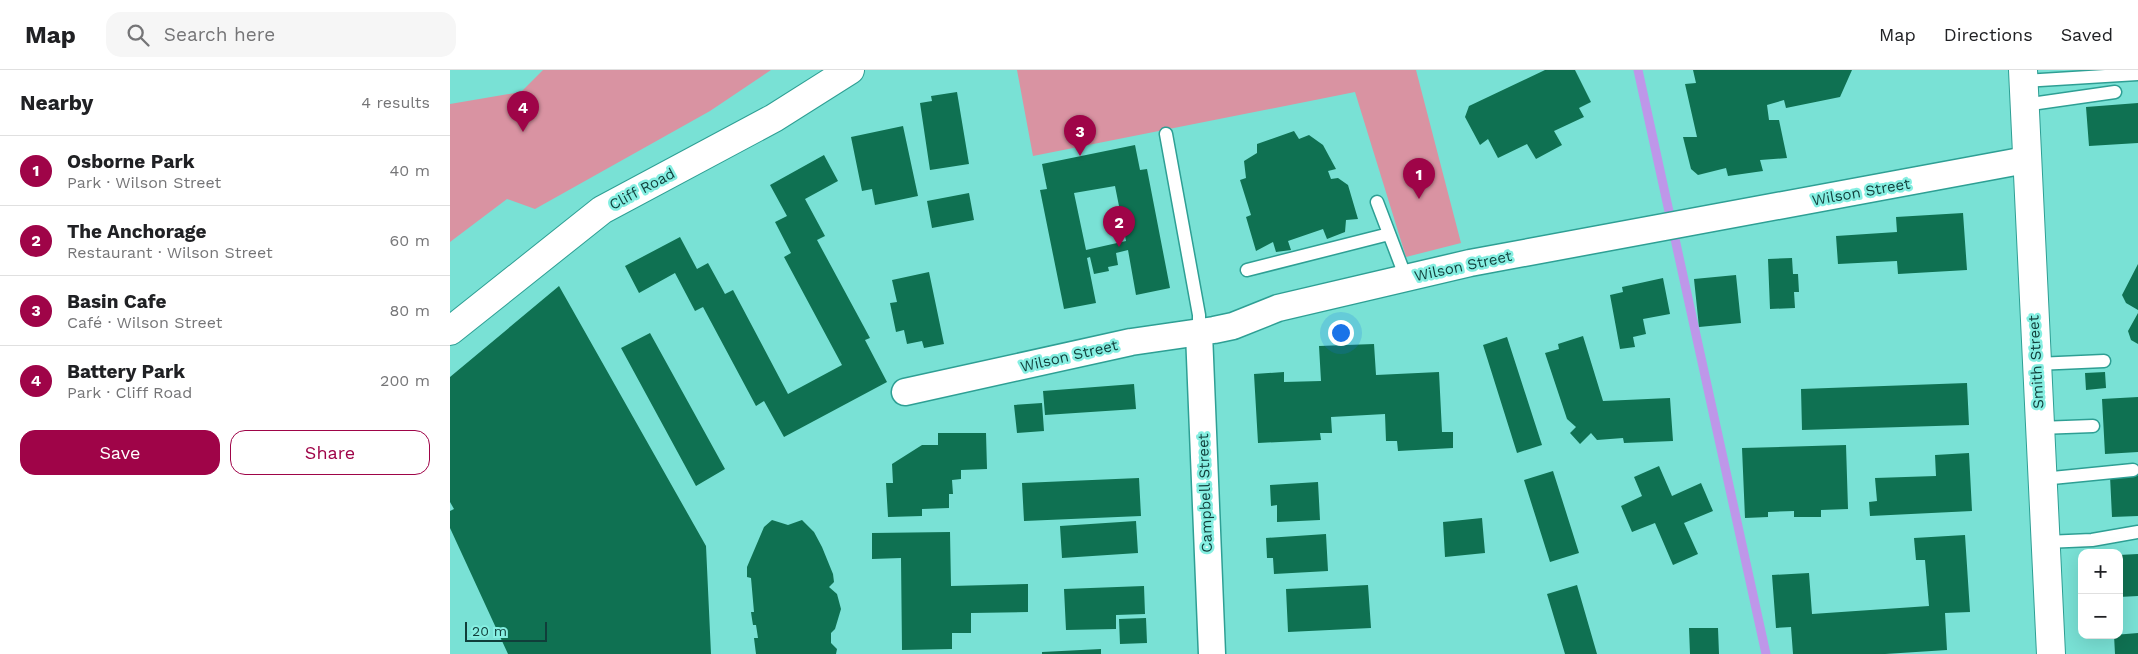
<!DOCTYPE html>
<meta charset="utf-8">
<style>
:root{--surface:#fff;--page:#f6f6f6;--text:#202124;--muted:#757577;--line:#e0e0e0;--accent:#9f0448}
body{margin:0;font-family:"Work Sans",sans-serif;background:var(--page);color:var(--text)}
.controls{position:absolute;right:15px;bottom:15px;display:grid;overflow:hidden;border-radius:10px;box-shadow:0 5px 20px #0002}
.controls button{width:45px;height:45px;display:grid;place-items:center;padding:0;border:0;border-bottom:1px solid var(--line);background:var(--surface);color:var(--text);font:25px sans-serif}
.scale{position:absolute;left:15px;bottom:12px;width:82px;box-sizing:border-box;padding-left:5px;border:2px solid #103e3a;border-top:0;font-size:14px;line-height:18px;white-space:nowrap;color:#103e3a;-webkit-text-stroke:4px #86efe2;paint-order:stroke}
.you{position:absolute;left:890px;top:262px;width:18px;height:18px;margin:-12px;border:4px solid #fff;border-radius:50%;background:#1a73e8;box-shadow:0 0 0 8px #1a73e833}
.badge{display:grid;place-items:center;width:32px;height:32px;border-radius:50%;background:var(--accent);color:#fff;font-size:16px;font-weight:700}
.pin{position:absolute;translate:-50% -41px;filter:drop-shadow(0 1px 2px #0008)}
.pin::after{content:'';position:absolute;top:26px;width:18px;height:15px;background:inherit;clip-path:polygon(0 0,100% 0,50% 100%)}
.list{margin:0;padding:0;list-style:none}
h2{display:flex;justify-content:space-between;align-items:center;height:65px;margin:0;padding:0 20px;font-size:21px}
h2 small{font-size:16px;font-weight:400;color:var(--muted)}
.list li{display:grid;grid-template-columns:32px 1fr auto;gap:15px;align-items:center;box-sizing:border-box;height:70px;padding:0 20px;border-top:1px solid var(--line)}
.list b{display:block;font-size:19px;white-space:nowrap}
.list p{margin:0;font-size:16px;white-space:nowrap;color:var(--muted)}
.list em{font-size:16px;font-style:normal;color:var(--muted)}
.actions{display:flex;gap:10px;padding:15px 20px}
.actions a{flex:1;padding:11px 0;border:1px solid var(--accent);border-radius:15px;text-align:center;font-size:18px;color:var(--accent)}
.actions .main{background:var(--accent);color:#fff}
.icon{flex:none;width:28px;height:28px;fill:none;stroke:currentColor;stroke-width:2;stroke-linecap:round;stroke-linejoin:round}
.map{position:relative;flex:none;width:1688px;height:584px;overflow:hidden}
header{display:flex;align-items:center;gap:30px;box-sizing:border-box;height:70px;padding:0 25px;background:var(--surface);border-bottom:1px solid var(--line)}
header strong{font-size:24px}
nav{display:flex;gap:28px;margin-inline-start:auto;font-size:18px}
.search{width:350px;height:45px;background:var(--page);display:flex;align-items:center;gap:12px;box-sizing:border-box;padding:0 18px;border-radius:15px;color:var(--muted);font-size:19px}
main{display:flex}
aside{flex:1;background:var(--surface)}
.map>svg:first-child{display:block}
.green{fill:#d993a2}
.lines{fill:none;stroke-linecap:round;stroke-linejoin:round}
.stream{stroke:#be97e9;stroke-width:9}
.building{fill:#0f7152;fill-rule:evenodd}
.lane-casing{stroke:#2e9f94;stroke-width:15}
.street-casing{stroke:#2e9f94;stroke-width:29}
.secondary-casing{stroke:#2e9f94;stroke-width:30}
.lane{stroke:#fff;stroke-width:12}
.street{stroke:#fff;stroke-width:26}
.secondary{stroke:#fff;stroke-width:28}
.labels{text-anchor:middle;stroke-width:5;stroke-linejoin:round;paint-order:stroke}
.street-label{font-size:15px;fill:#103e3a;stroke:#86efe2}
</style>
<header>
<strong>Map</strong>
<div class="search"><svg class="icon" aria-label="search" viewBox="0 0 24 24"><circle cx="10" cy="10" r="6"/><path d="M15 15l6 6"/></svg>Search here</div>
<nav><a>Map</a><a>Directions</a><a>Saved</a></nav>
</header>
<main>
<aside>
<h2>Nearby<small>4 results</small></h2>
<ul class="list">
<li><span class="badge">1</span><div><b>Osborne Park</b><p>Park · Wilson Street</p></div><em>40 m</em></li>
<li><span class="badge">2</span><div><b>The Anchorage</b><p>Restaurant · Wilson Street</p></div><em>60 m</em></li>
<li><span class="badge">3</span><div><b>Basin Cafe</b><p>Café · Wilson Street</p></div><em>80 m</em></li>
<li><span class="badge">4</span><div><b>Battery Park</b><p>Park · Cliff Road</p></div><em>200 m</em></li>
</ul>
<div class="actions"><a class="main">Save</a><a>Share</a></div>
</aside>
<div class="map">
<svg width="1688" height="584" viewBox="0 0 1688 584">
<rect width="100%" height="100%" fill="#79e1d5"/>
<path class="green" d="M93 0H321L260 41 85 139 57 129 0 172V34L71 22Z
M567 0H966L1011 173 956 187 905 22 583 86Z"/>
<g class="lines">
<path class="stream" d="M1188 0 1316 584"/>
</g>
<path class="building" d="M1095 0H1125L1141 32 1129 38 1134 47 1104 61 1112 75 1086 89 1077 74 1048 88 1038 69 1030 75 1015 47 1019 36Z
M1243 0H1402L1390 27 1336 38 1334 30 1317 35 1319 50H1329L1337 88 1310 90 1313 101 1278 106 1276 98 1248 105 1241 99 1233 67H1247L1235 14 1246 13Z
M507 22 519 94 480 100 470 33 482 31 481 26Z
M1688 33V73L1639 76 1636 37Z
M453 56 468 126 425 135 422 119 412 121 401 67Z
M844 61 849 69 859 65 873 75 886 99 878 101 881 109 888 108 898 115 908 149 896 150 895 162 877 169 873 159 838 171 841 180 826 182 823 172 806 181 796 147 801 145 790 110 796 108 794 91 807 83V74Z
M685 75 690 100 697 99 720 218 686 225 678 180 666 183 668 195 658 197 659 201 644 204 640 187 637 188 646 233 614 239 590 120 597 119 592 94ZM665 116 676 171 636 180 624 123Z
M374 85 388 111 355 129 375 166 367 170 420 268 415 270 437 312 334 367 314 331 306 336 253 237 245 241 225 203 189 223 175 196 230 167 247 199 258 193 275 224 283 220 338 324 392 295 334 187 341 183 325 152 337 146 320 115Z
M519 123 524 150 482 158 477 131Z
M1513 143 1517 200 1448 204 1447 191 1388 194 1386 166 1447 162 1446 147Z
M1342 188 1343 204H1348L1349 222H1344L1345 238 1320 239 1318 189Z
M1688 194V240L1676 233 1672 225Z
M479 202 494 274 474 278 472 271 457 274 454 260 446 262 440 233 447 232 442 210Z
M1286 205 1291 253 1249 257 1244 209Z
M1213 208 1220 244 1193 249 1196 264 1183 267 1185 277 1170 279 1160 225 1173 222 1172 217Z
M109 216 256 476 261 584H58L0 458V441L4 439 0 432V307Z
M1688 243V274L1681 270 1678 261Z
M200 263 275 399 246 416 171 278Z
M1133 266 1153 331 1220 328 1223 371 1174 373 1173 368 1147 370 1141 363 1130 374 1120 363 1126 357 1117 349 1095 283 1109 279 1108 274Z
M1057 267 1092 375 1067 383 1033 275Z
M924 274 926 305 989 302 992 362H1003V378L948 381 947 371H936L935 344 881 347 882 363H870L871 370 808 373 804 304 834 302V312L871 311 869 276Z
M1655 302 1656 318 1636 320 1635 303Z
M1517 313 1519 355 1352 360 1351 319Z
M684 314 686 339 595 345 593 321Z
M1688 327V382L1655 384 1652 329Z
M592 333 594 361 567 363 564 335Z
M488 363H536L537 399 511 400V409L502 410 503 424H499V438L472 439V446L438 447 436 413H443L442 394 472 375H488Z
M1396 375 1398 439 1371 440V447H1344V441L1318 442V447L1295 448 1292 378Z
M1519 383 1522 441 1420 446 1419 432 1427 431 1425 408 1486 406 1485 385Z
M1209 396 1222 426 1251 413 1263 441 1234 453 1248 484 1223 495 1205 453 1182 462 1171 436 1192 426 1184 407Z
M1103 401 1129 483 1100 492 1074 410Z
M1688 404V446L1662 447 1660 406Z
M689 408 691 446 574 451 572 413Z
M868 412 870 450 827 452V435L821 436 820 415Z
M1032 448 1035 483 995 487 993 452Z
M322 450 338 455 352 450 364 462 372 477 383 504 384 512 379 517 387 524 391 539 385 559 381 563V573L387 579 386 584H306L304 568H308L306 555H303L302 549 301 542H304L301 508 297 507V497L314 457Z
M686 451 688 483 612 488 610 456Z
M500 462 501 516 578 514V542L521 543V563H502V579L452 580 451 488 422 489V463Z
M876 464 878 501 824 504 823 488H817L816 468Z
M1515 465 1520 542 1495 543 1497 580 1435 584H1343L1341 557 1326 558 1322 505 1359 503 1362 544 1479 536 1475 490H1466L1464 468Z
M1688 484V526L1669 527V485Z
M918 515 921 558 838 562 836 519Z
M1127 515 1147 584H1115L1097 524Z
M694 516 695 544 666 545V559L616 560 614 519Z
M696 548 697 573 670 574 669 549Z
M1239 558H1268L1269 584H1240Z
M1688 563V584H1665L1664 565Z
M651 579V584H592V582Z"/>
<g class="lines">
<g class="lane-casing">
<path id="lane" d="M1573 11 1688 4
M1574 35 1665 22
M716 64 749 245V263
M927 132 956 208
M797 200 939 164
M1586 294 1654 291
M1589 358 1643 356
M1592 409 1683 400
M1595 472 1642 470 1688 462"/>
</g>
<g class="street-casing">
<path id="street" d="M749 263 762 584
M455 322 681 272 764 260 783 256 828 238 1020 193 1576 90"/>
</g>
<g class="secondary-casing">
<path id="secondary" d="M1573 0 1601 584
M0 261 152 140 324 48 400 0"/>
</g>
<use href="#lane" class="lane"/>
<use href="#street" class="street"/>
<use href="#secondary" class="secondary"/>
</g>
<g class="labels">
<g class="street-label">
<text transform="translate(192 119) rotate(-28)" y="5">Cliff Road</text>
<text transform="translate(1411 122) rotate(-10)" y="5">Wilson Street</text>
<text transform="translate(1013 196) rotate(-12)" y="5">Wilson Street</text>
<text transform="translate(619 286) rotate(-13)" y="5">Wilson Street</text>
<text transform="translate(1586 292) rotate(-93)" y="5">Smith Street</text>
<text transform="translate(755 423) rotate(-92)" y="5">Campbell Street</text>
</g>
</g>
</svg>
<div class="controls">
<button>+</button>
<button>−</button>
</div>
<div class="scale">20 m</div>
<div class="you"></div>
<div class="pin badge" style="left:969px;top:129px">1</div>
<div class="pin badge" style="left:669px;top:177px">2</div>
<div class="pin badge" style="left:630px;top:86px">3</div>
<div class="pin badge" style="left:73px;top:62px">4</div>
</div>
</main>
